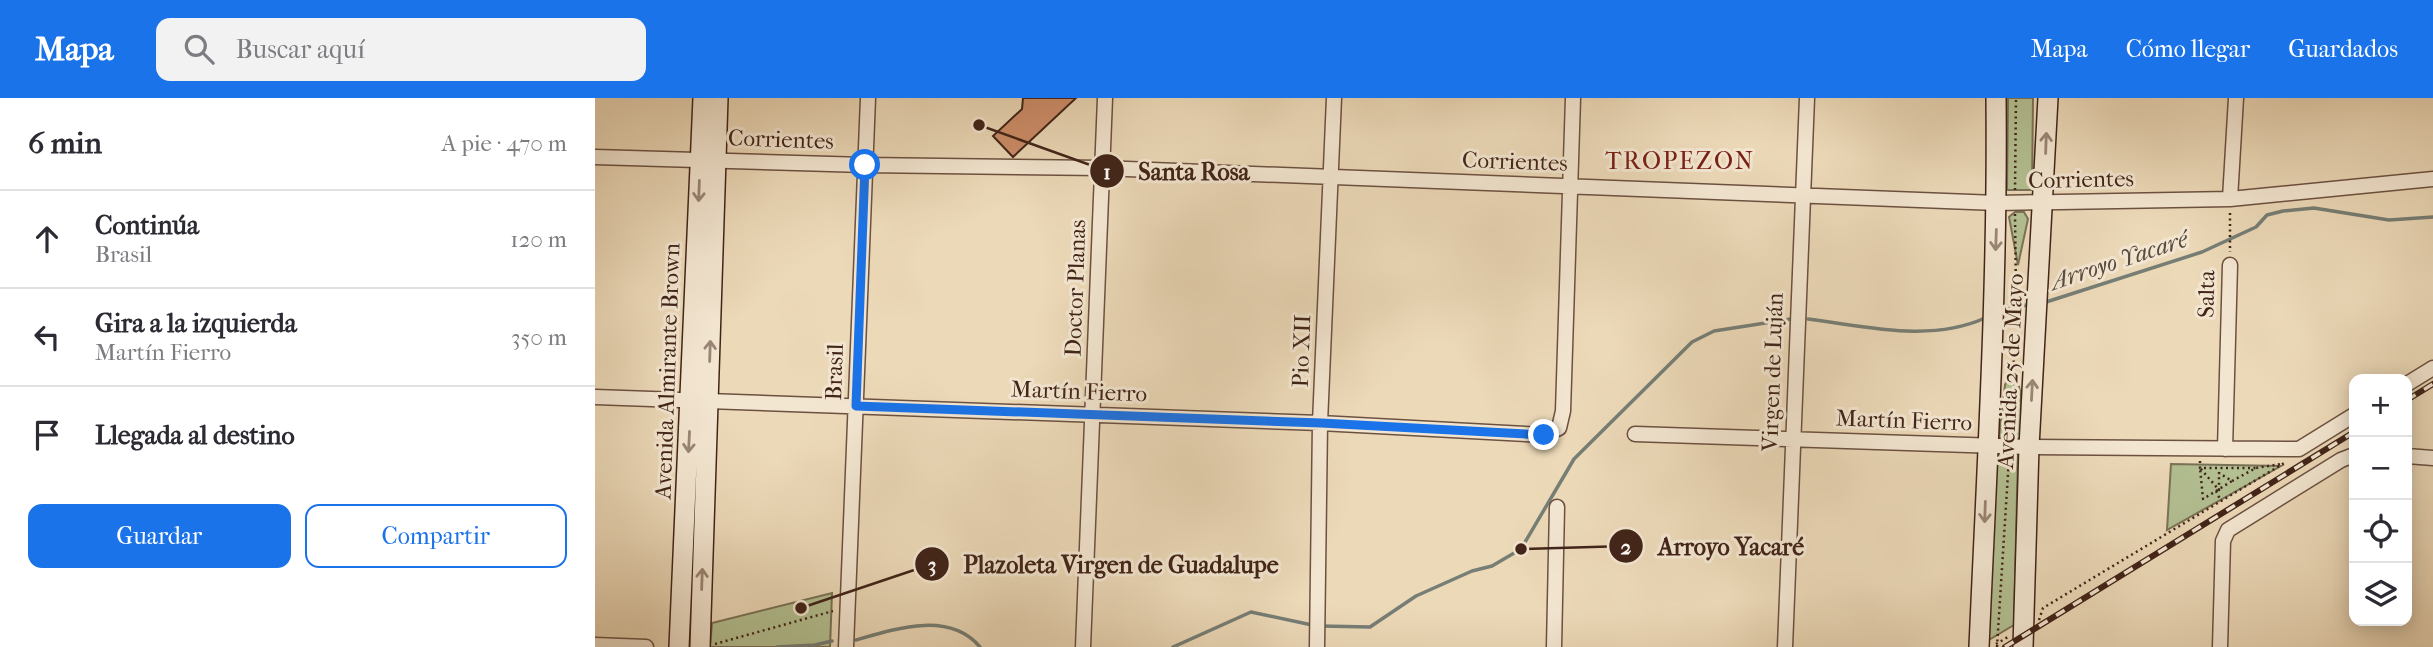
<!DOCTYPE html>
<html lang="es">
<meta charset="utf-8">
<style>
:root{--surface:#fff;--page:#f2f2f3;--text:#2b2b33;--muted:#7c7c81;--line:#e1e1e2;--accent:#1a73e8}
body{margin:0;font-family:"IM FELL French Canon",serif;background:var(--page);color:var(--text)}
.controls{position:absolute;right:21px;bottom:21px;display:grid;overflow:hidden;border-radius:14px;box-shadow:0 4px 18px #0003}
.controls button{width:63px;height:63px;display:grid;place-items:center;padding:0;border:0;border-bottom:2px solid var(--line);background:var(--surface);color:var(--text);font:35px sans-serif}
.stop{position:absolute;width:21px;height:21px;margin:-16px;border:5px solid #1a73e8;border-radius:50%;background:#fff}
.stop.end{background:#1a73e8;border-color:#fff;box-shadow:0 2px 7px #0008}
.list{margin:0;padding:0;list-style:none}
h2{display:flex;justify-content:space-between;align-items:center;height:91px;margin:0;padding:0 28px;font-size:30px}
h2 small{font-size:23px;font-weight:400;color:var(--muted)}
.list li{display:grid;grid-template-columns:46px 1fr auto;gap:21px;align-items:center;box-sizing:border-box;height:98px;padding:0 28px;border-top:2px solid var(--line)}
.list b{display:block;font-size:26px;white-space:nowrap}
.list p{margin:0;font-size:23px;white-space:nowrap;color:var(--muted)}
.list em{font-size:23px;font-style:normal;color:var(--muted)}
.actions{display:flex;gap:14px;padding:21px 28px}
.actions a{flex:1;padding:16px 0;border:2px solid var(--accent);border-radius:14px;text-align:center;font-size:24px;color:var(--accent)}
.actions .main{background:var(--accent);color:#fff}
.icon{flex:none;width:38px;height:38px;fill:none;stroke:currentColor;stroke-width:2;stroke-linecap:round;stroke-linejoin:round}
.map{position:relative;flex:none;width:1838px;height:549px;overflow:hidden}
header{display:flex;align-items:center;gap:42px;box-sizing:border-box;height:98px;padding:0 35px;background:var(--accent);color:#fff}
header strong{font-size:33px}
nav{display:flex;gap:38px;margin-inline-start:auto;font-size:24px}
.search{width:490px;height:63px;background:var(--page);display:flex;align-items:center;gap:18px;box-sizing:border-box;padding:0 24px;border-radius:14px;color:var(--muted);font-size:26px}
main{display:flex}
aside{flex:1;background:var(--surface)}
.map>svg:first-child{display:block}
.green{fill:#b3c092;stroke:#7a7256;stroke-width:2}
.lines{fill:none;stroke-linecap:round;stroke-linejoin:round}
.stream{stroke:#767e75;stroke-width:3.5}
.building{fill:#cd8e6a;stroke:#412419;stroke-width:2}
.minor-casing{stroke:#6c5141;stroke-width:17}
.secondary-casing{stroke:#412419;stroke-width:22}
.path{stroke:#412419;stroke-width:2.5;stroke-dasharray:2 3.5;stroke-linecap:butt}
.minor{stroke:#f3e6d1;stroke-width:14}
.secondary{stroke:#f3e6d1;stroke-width:19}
.rail-casing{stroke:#412419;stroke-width:6}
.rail{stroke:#f3e6d1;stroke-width:3.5;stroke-dasharray:10;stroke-linecap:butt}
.oneway{stroke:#9a8575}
.route{stroke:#1a73e8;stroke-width:9}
.labels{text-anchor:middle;stroke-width:6;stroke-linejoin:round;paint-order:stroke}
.street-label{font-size:23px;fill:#412419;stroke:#f3e6d1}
.neighbourhood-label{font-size:24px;letter-spacing:2px;fill:#7a1f14;stroke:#f3e6d1}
.water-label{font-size:24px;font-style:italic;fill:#574a3f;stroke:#f3e6d1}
.leader{fill:none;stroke:#412419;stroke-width:2.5}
.callout-dot{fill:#412419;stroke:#f3e6d1;stroke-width:2.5}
.mark-label{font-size:21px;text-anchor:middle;font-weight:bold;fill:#fff}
.callout-label{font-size:24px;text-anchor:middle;font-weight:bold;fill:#412419;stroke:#f3e6d1;stroke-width:6;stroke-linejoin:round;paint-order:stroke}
</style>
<header>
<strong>Mapa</strong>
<div class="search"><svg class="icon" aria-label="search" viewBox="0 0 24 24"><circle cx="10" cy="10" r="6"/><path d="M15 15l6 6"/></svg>Buscar aquí</div>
<nav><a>Mapa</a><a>Cómo llegar</a><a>Guardados</a></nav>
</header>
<main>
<aside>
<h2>6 min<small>A pie · 470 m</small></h2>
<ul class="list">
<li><svg class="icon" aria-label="ahead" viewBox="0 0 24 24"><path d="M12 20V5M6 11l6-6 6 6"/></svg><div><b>Continúa</b><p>Brasil</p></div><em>120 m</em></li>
<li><svg class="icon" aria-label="left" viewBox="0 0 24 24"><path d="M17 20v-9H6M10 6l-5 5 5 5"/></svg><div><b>Gira a la izquierda</b><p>Martín Fierro</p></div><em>350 m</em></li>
<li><svg class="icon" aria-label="arrive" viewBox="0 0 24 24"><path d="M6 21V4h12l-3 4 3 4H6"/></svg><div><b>Llegada al destino</b></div></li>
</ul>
<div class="actions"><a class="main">Guardar</a><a>Compartir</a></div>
</aside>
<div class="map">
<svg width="1838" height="549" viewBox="0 0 1838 549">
<rect width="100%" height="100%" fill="#ecd9b8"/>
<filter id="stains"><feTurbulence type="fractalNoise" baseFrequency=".00286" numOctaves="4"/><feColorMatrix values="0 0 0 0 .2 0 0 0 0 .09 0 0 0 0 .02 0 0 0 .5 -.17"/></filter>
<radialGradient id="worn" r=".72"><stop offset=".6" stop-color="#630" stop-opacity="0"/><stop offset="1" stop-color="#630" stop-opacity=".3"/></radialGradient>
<path class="green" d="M1413 0H1438L1437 92H1412Z
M1420 114H1429L1433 121 1423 167 1414 119Z
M1419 268 1426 297 1427 341 1404 339 1410 287Z
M1398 352 1423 353 1419 527 1392 543Z
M1576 366 1686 368 1572 432Z
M237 495 235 549H115L117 525Z"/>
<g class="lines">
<path class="stream" d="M1448 205 1607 154 1661 129 1672 117 1688 113 1719 110 1794 122 1838 119
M1406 212 1437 206
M1213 221C1270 228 1335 245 1390 220
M725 528 775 529 821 498 877 473 897 468 926 451 979 361 1097 244 1119 233 1196 221
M261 542C302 530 355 513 385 549
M182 549 220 547 237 543
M578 549 656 514 717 527"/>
</g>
<path class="building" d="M428 0H481L418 59 398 38 427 11Z"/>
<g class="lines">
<g class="minor-casing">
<path id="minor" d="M0 59 270 67 507 70 1402 105 1635 101 1838 81
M1635 101 1641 0
M1812 286 1838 270
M0 299 725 325 949 337 964 330 968 313 978 0
M1040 336 1434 349 1704 351 1759 317
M1630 351 1635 167
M1812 358 1838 360
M0 547 51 549
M251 549 273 0
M488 549 510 0
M722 549 725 325 739 0
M959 549 962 409
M1190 549 1212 0
M1625 549 1628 443 1633 432 1746 362 1759 357"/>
</g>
<g class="secondary-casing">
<path id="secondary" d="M84 549 108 0
M105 549 123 0
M1384 549C1392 366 1403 183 1401 0
M1428 549 1434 349 1453 0"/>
</g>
<path class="path" d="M1420 92 1421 0
M1635 115V154
M1420 116 1421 197
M1416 336 1420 233
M1605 363V370H1661
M1637 383 1661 370 1686 366
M1621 393 1637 383 1624 375V392L1605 370 1608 401 1621 393 1626 403
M1444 522 1448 510 1691 364
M120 546 238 513
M1401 546 1413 539
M1402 549 1414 360"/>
<use href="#minor" class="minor"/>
<use href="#secondary" class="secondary"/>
<g class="rail-casing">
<path id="rail" d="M1812 302 1838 286
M1410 549 1759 334"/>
</g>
<use href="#rail" class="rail"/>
</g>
<defs><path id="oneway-shaft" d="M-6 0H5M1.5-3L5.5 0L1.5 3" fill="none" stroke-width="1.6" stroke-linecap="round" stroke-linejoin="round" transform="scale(1.75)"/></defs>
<g class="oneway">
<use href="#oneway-shaft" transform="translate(1451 45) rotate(-88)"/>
<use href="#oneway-shaft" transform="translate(104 93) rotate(92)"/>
<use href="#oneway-shaft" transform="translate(1401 142) rotate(92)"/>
<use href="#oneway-shaft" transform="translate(115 253) rotate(-88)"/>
<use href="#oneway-shaft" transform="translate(1437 292) rotate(-87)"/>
<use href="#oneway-shaft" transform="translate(94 344) rotate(93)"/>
<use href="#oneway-shaft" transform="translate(1390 414) rotate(92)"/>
<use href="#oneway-shaft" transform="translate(107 481) rotate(-88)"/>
</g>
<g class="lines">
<path class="route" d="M270 67 261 308 726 325 949 337"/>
</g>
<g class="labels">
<g class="street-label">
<text transform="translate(186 41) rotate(2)" y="8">Corrientes</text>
<text transform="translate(920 63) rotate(2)" y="8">Corrientes</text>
<text transform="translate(1486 81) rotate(-1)" y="8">Corrientes</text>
<text transform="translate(480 190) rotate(-88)" y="8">Doctor Planas</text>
<text transform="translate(1611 196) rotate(-89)" y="8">Salta</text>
<text transform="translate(706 253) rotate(-88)" y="8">Pio XII</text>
<text transform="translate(72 273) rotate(-88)" y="8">Avenida Almirante Brown</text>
<text transform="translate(1415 273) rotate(-87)" y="8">Avenida 25 de Mayo</text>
<text transform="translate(239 274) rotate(-88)" y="8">Brasil</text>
<text transform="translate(1177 274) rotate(-88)" y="8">Virgen de Luján</text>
<text transform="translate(484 293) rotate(2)" y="8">Martín Fierro</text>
<text transform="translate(1309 322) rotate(2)" y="8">Martín Fierro</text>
</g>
<g class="neighbourhood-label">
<text x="1085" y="71">TROPEZON</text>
</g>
<g class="water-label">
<text transform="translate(1524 162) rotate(-18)" y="8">Arroyo Yacaré</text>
</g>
</g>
<path class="leader" d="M384 27L512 73M926 451L1031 448M206 510L337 466"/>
<g class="callout-dot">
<circle cx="384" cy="27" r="7"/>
<circle cx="926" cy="451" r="7"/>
<circle cx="206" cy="510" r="7"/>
<circle cx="512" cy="73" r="18"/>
<circle cx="1031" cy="448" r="18"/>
<circle cx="337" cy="466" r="18"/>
</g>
<g class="mark-label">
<text x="512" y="81">1</text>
<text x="1031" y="456">2</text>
<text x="337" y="474">3</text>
</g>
<g class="callout-label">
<text x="599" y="82">Santa Rosa</text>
<text x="1136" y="457">Arroyo Yacaré</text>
<text x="526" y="475">Plazoleta Virgen de Guadalupe</text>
</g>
<rect width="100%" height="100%" filter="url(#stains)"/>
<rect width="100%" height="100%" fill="url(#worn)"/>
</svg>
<div class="controls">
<button>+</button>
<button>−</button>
<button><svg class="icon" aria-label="locate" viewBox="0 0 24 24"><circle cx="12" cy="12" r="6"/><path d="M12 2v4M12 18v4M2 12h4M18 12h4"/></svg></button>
<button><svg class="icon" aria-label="layers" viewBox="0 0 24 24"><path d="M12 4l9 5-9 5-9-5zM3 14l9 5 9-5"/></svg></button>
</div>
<div class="stop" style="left:270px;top:67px"></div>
<div class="stop end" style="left:949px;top:337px"></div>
</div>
</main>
